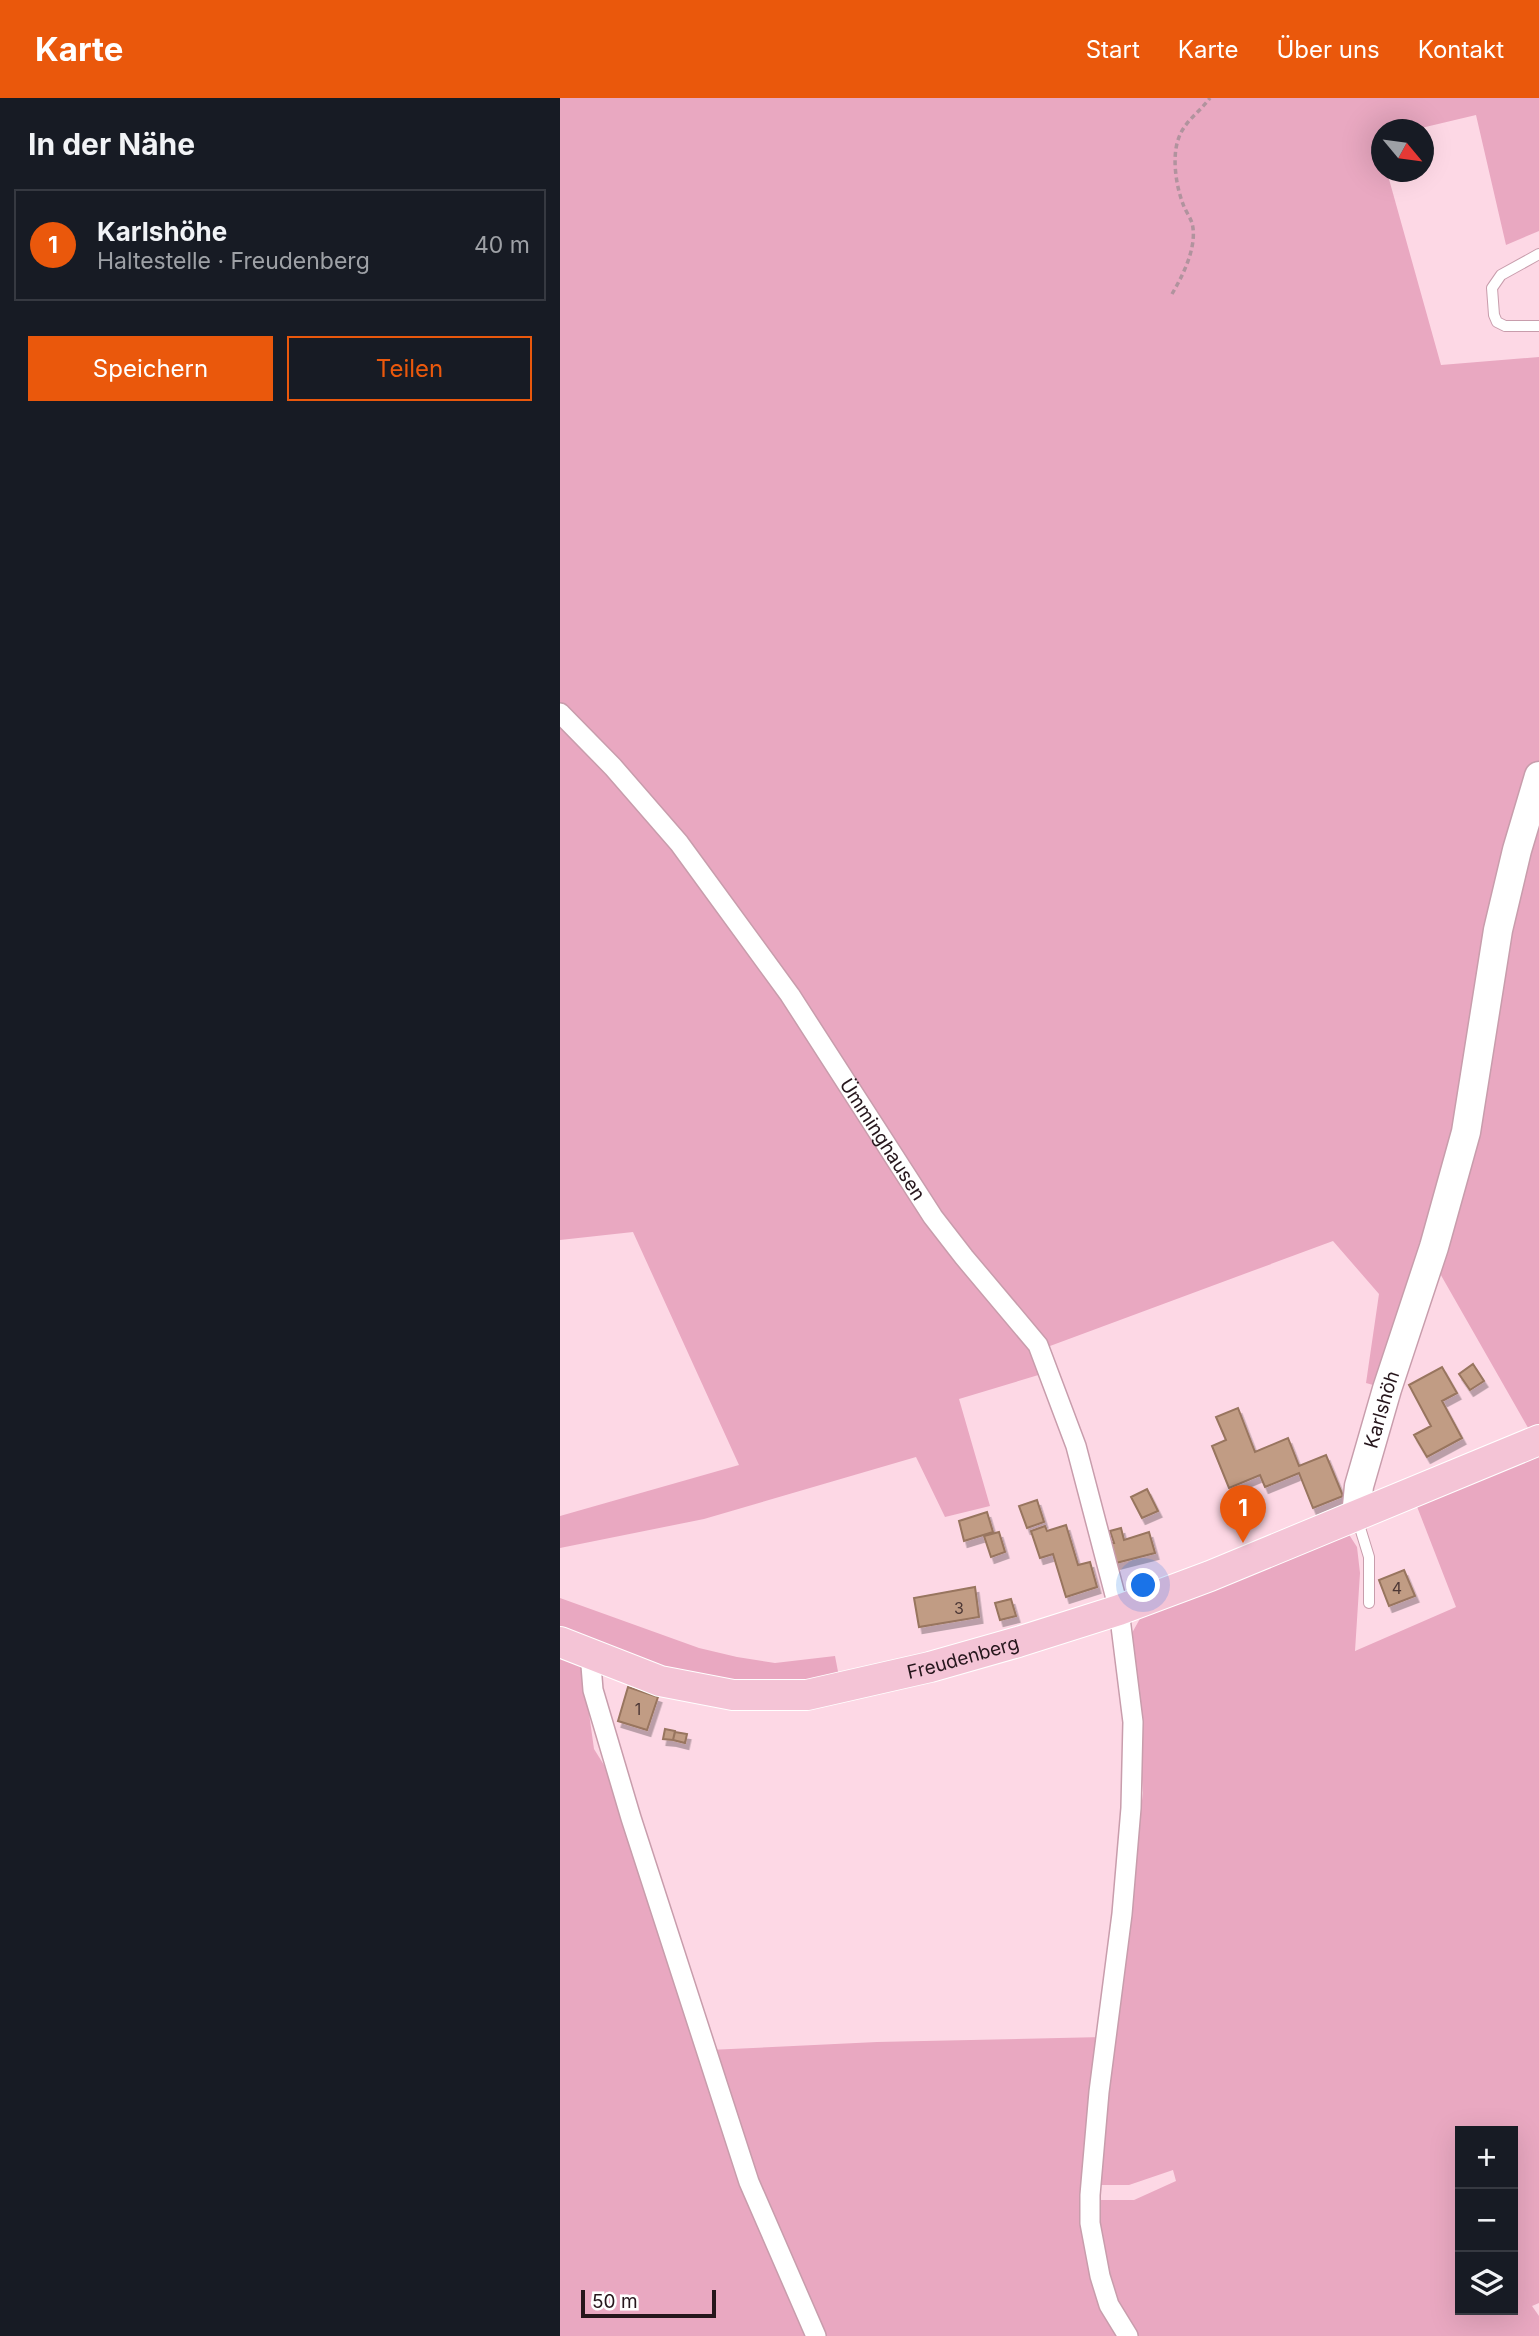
<!DOCTYPE html>
<html lang="de">
<meta charset="utf-8">
<style>
:root{--surface:#171b24;--page:#20242c;--text:#f1f3f6;--muted:#9ea1a6;--line:#363941;--accent:#ea580c}
body{margin:0;font-family:Inter,sans-serif;background:var(--page);color:var(--text)}
.controls{position:absolute;right:21px;bottom:21px;display:grid;overflow:hidden;border-radius:0px;box-shadow:0 7px 28px #0002}
.controls button{width:63px;height:63px;display:grid;place-items:center;padding:0;border:0;border-bottom:2px solid var(--line);background:var(--surface);color:var(--text);font:35px sans-serif}
.compass{position:absolute;left:811px;top:21px;width:63px;height:63px;border-radius:50%;background:var(--surface);box-shadow:0 7px 28px #0002;rotate:119deg}
.scale{position:absolute;left:21px;bottom:18px;width:135px;box-sizing:border-box;padding-left:7px;border:4px solid #26161c;border-top:0;font-size:19px;line-height:24px;white-space:nowrap;color:#26161c;-webkit-text-stroke:5px #fff;paint-order:stroke}
.you{position:absolute;left:584px;top:1488px;width:24px;height:24px;margin:-18px;border:5px solid #fff;border-radius:50%;background:#1a73e8;box-shadow:0 0 0 10px #1a73e833}
.badge{display:grid;place-items:center;width:46px;height:46px;border-radius:50%;background:var(--accent);color:#fff;font-size:23px;font-weight:700}
.pin{position:absolute;translate:-50% -58px;filter:drop-shadow(0 2px 4px #0008)}
.pin::after{content:'';position:absolute;top:37px;width:24px;height:21px;background:inherit;clip-path:polygon(0 0,100% 0,50% 100%)}
.list{margin:0;padding:0;list-style:none}
h2{display:flex;justify-content:space-between;align-items:center;height:91px;margin:0;padding:0 28px;font-size:30px}
h2 small{font-size:23px;font-weight:400;color:var(--muted)}
.list li{display:grid;grid-template-columns:46px 1fr auto;gap:21px;align-items:center;box-sizing:border-box;height:112px;margin:0 14px 14px;padding:0 14px;border:2px solid var(--line);border-radius:0px}
.list b{display:block;font-size:26px;white-space:nowrap}
.list p{margin:0;font-size:23px;white-space:nowrap;color:var(--muted)}
.list em{font-size:23px;font-style:normal;color:var(--muted)}
.actions{display:flex;gap:14px;padding:21px 28px}
.actions a{flex:1;padding:16px 0;border:2px solid var(--accent);border-radius:0px;text-align:center;font-size:24px;color:var(--accent)}
.actions .main{background:var(--accent);color:#fff}
.icon{flex:none;width:38px;height:38px;fill:none;stroke:currentColor;stroke-width:2;stroke-linecap:round;stroke-linejoin:round}
.map{position:relative;flex:none;width:979px;height:2238px;overflow:hidden}
header{display:flex;align-items:center;gap:42px;box-sizing:border-box;height:98px;padding:0 35px;background:var(--accent);color:#fff}
header strong{font-size:33px}
nav{display:flex;gap:38px;margin-inline-start:auto;font-size:24px}
main{display:flex}
aside{flex:1;background:var(--surface)}
.map>svg:first-child{display:block}
.green{fill:#e9a8c1;fill-rule:evenodd}
.building{fill:#c19c84;stroke:#98755e;stroke-width:2;filter:url(#shadow)}
.lines{fill:none;stroke-linecap:round;stroke-linejoin:round}
.service-casing{stroke:#c89dac;stroke-width:12}
.minor-casing{stroke:#c89dac;stroke-width:22}
.secondary-casing{stroke:#c89dac;stroke-width:31}
.primary-casing{stroke:#fff;stroke-width:32}
.path{stroke:#b1939e;stroke-width:3.5;stroke-dasharray:5 3.5;stroke-linecap:butt}
.service{stroke:#fff;stroke-width:10}
.minor{stroke:#fff;stroke-width:19}
.secondary{stroke:#fff;stroke-width:28}
.primary{stroke:#f4c4d6;stroke-width:30}
.labels{text-anchor:middle;stroke-width:5;stroke-linejoin:round;paint-order:stroke}
.number-label{font-size:16px;fill:#4d3836}
.street-label{font-size:19px;fill:#26161c;stroke:#fff}
</style>
<header>
<strong>Karte</strong>
<nav><a>Start</a><a>Karte</a><a>Über uns</a><a>Kontakt</a></nav>
</header>
<main>
<aside>
<h2>In der Nähe<small></small></h2>
<ul class="list">
<li><span class="badge">1</span><div><b>Karlshöhe</b><p>Haltestelle · Freudenberg</p></div><em>40 m</em></li>
</ul>
<div class="actions"><a class="main">Speichern</a><a>Teilen</a></div>
</aside>
<div class="map">
<svg width="979" height="2238" viewBox="0 0 979 2238">
<defs>
<filter id="shadow"><feDropShadow dx="3.5" dy="6" stdDeviation="0" flood-color="#0004"/></filter>
</defs>
<rect width="100%" height="100%" fill="#fdd8e5"/>
<path class="green" d="M0 0H979V133L946 147 916 17 857 31 822 32 821 40 818 41 821 55 822 74H827L881 267 979 259V678L924 924 827 1291 806 1285 819 1196 773 1143 490 1248 485 1275 399 1301 430 1408 385 1419 356 1359 144 1421 0 1450V1418L179 1367 73 1134 0 1142Z
M979 690V1332L971 1335 874 1165Z
M979 1355V2205L972 2208 979 2218V2238H264L216 2131 149 1952 317 1944 543 1939 535 2102H574L616 2083 613 2072 569 2087H537L542 2020 583 1695 572 1535 582 1517 788 1435 797 1449 800 1475 795 1553 896 1509 856 1406ZM900 2033H953V2212H900Z
M0 1500 139 1550 177 1559 215 1565 275 1558 280 1584 195 1591 118 1576 0 1533Z
M0 1556 16 1562 23 1572 34 1651 44 1667 65 1723 251 2238H0Z"/>
<path class="building" d="M913 1266 924 1283 910 1292 899 1276Z
M882 1269 897 1295 882 1303 902 1340 867 1359 854 1337 871 1328 849 1287Z
M678 1310 695 1354 728 1340 739 1368 766 1357 783 1398 753 1410 739 1375 705 1389 700 1377 669 1390 652 1348 666 1342 656 1319Z
M587 1391 598 1413 582 1420 571 1399Z
M477 1402 484 1424 467 1430 459 1408Z
M427 1414 433 1434 404 1443 399 1423Z
M506 1427 518 1467 530 1464 537 1489 506 1499 493 1456 480 1460 471 1433 485 1428 487 1433Z
M561 1430 564 1442 589 1434 595 1455 556 1465 551 1445H554L550 1433Z
M439 1434 445 1454 431 1459 424 1438Z
M844 1472 855 1498 829 1508 819 1482Z
M415 1489 419 1519 359 1529 354 1500Z
M451 1501 456 1518 440 1522 435 1505Z
M68 1589 98 1599 87 1632 58 1623Z
M105 1631 115 1633 113 1642 103 1641Z
M115 1634 127 1636 125 1645 113 1642Z"/>
<g class="lines">
<g class="service-casing">
<path id="service" d="M979 156 941 177 932 190 934 217 937 224 945 228H979
M797 1420 809 1459V1505"/>
</g>
<g class="minor-casing">
<g id="minor">
<path id="s1" d="M0 615 53 669 119 745 230 897 373 1119 404 1159 478 1247 516 1348 559 1512 573 1624 571 1710 562 1816 539 1994 530 2097V2125L540 2178 549 2207 568 2238"/>
<path d="M30 1555 33 1592 71 1720 189 2084 256 2238"/>
</g>
</g>
<g class="secondary-casing">
<g id="secondary">
<path id="s2" d="M796 1418 799 1388 827 1291 874 1149 906 1034 938 832 957 752 979 678"/>
</g>
</g>
<g class="primary-casing">
<g id="primary">
<path id="s3" d="M0 1544 100 1583 173 1597H247L370 1569 458 1544 559 1512 650 1478 979 1342"/>
</g>
</g>
<path class="path" d="M612 196C623 177 638 148 632 125 630 119 625 112 623 106 616 88 612 60 618 42 624 23 639 15 650 0"/>
<use href="#service" class="service"/>
<use href="#minor" class="minor"/>
<use href="#secondary" class="secondary"/>
<use href="#primary" class="primary"/>
</g>
<g class="labels">
<g class="number-label">
<text x="837" y="1496">4</text>
<text x="399" y="1516">3</text>
<text x="78" y="1617">1</text>
</g>
<g class="street-label">
<text dy="7" stroke="none"><textPath href="#s1" startOffset="536">Ümminghausen</textPath></text>
<text dy="7" stroke="none"><textPath href="#s2" startOffset="110">Karlshöh</textPath></text>
<text dy="7" stroke="none"><textPath href="#s3" startOffset="416">Freudenberg</textPath></text>
</g>
</g>
</svg>
<div class="controls">
<button>+</button>
<button>−</button>
<button><svg class="icon" aria-label="layers" viewBox="0 0 24 24"><path d="M12 4l9 5-9 5-9-5zM3 14l9 5 9-5"/></svg></button>
</div>
<svg class="compass" viewBox="-18 -18 36 36"><path d="M0-13l5 13h-10z" fill="#e53935"/><path d="M0 13l5-13h-10z" fill="#9ea1a6"/></svg>
<div class="scale">50 m</div>
<div class="you"></div>
<div class="pin badge" style="left:683px;top:1445px">1</div>
</div>
</main>
